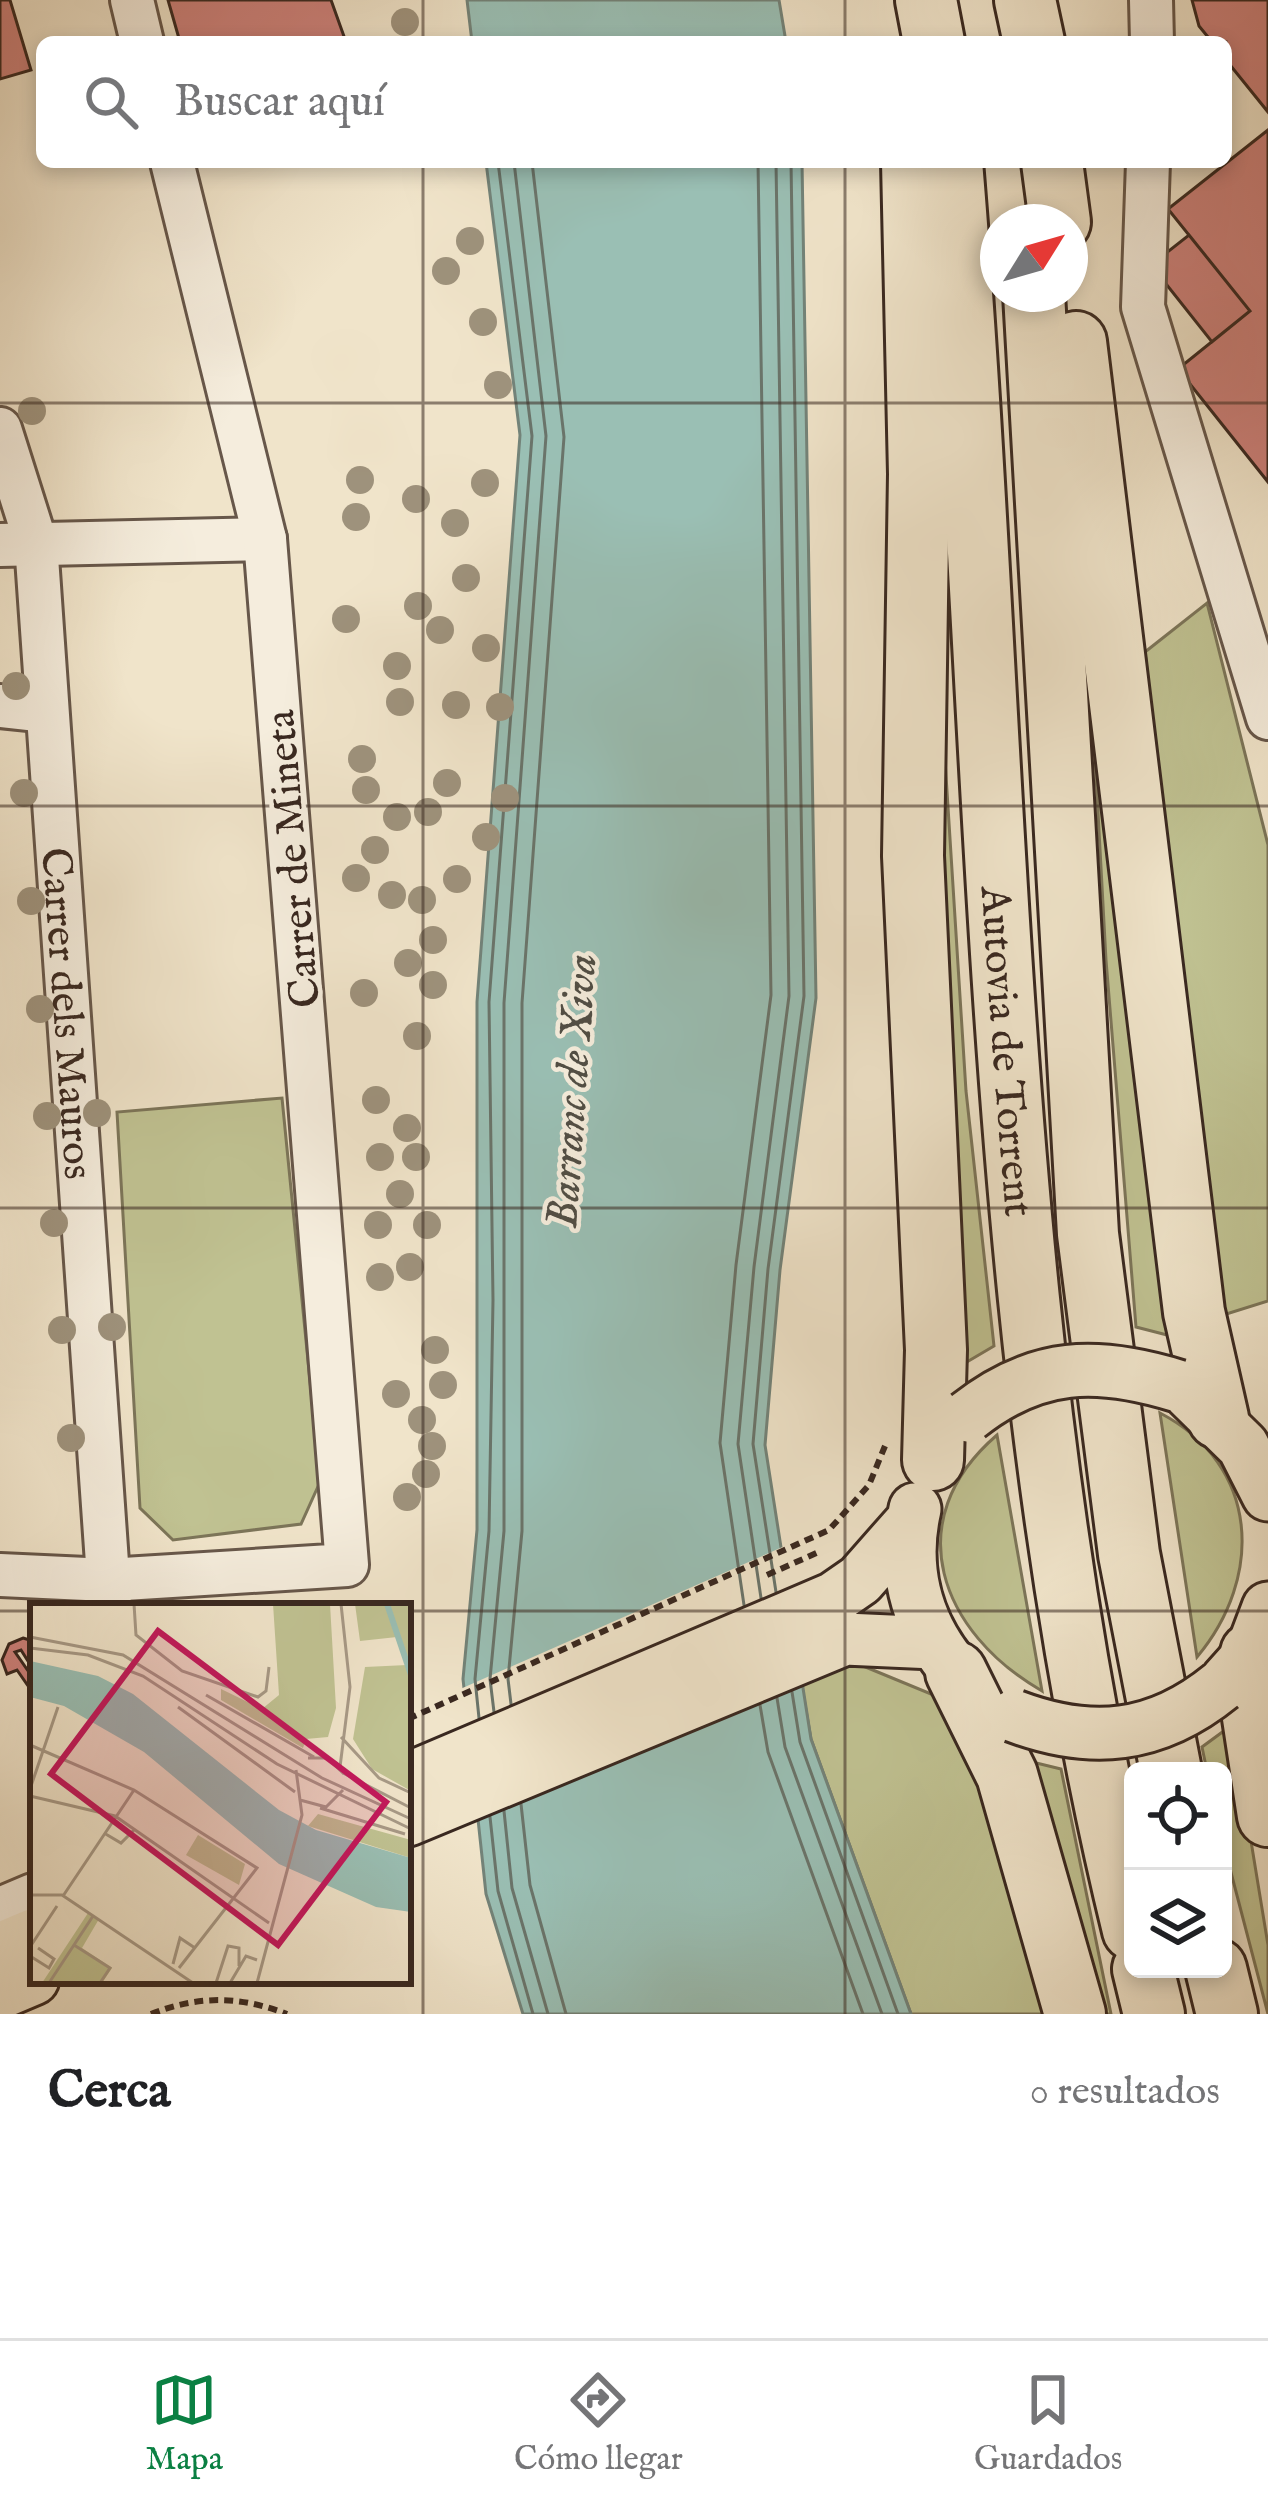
<!DOCTYPE html>
<html lang="es">
<meta charset="utf-8">
<style>
:root{--surface:#fff;--page:#f2f2f2;--text:#202124;--muted:#757577;--line:#e0e0e0;--accent:#0b8043}
body{margin:0;font-family:"IM FELL English",serif;background:var(--page);color:var(--text)}
.controls{position:absolute;right:36px;bottom:36px;display:grid;overflow:hidden;border-radius:18px;box-shadow:0 6px 18px #0003}
.controls button{width:108px;height:108px;display:grid;place-items:center;padding:0;border:0;border-bottom:3px solid var(--line);background:var(--surface);color:var(--text);font:60px sans-serif}
.compass{position:absolute;left:980px;top:204px;width:108px;height:108px;border-radius:50%;background:var(--surface);box-shadow:0 6px 18px #0003;rotate:53deg}
.list{margin:0;padding:0;list-style:none}
h2{display:flex;justify-content:space-between;align-items:center;height:156px;margin:0;padding:0 48px;font-size:51px}
h2 small{font-size:39px;font-weight:400;color:var(--muted)}
.icon{flex:none;width:66px;height:66px;fill:none;stroke:currentColor;stroke-width:2;stroke-linecap:round;stroke-linejoin:round}
.map{position:relative;flex:none;width:1268px;height:2014px;overflow:hidden}
.search{position:absolute;background:var(--surface);box-shadow:0 6px 18px #0003;left:36px;right:36px;top:36px;height:132px;display:flex;align-items:center;gap:30px;box-sizing:border-box;padding:0 42px;border-radius:18px;color:var(--muted);font-size:45px}
.sheet{height:324px;background:var(--surface)}
nav{display:flex;justify-content:space-around;align-items:center;box-sizing:border-box;height:168px;border-top:3px solid var(--line);background:var(--surface);font-size:33px;color:var(--muted)}
nav a{display:grid;justify-items:center;gap:6px}
nav .on{color:var(--accent)}
.map>svg:first-child{display:block}
.green{fill:#c0c292;stroke:#7c7559;stroke-width:3}
.water{fill:#9abfb4;stroke:#738379;stroke-width:3}
.pier{fill:#f0e4ca}
.lines{fill:none;stroke-linecap:round;stroke-linejoin:round}
.shore{stroke:#6a746a;stroke-width:3}
.building{fill:#cc807a;stroke:#392820;stroke-width:3}
.minor-casing{stroke:#67574a;stroke-width:48}
.major-casing{stroke:#392820;stroke-width:57}
.highway-casing{stroke:#392820;stroke-width:66}
.path{stroke:#392820;stroke-width:6;stroke-dasharray:9 6;stroke-linecap:butt}
.minor{stroke:#f5eddd;stroke-width:42}
.major{stroke:#f0e4ca;stroke-width:51}
.highway{stroke:#f0e4ca;stroke-width:60}
.major-bridge-casing{stroke:#392820;stroke-width:57;stroke-linecap:butt}
.major-bridge{stroke:#f0e4ca;stroke-width:51}
.tree{fill:#9e927c}
.grid{fill:none;stroke:#392820;stroke-width:3;stroke-opacity:0.55}
.labels{text-anchor:middle;stroke-width:9;stroke-linejoin:round;paint-order:stroke}
.street-label{font-size:42px;fill:#392820;stroke:#f5eddd}
.water-label{font-size:45px;font-style:italic;fill:#514e45;stroke:#f5eddd}
.inset-river{fill:none;stroke:#9abfb4;stroke-width:6}
.inset-road{fill:none;stroke:#a79986;stroke-width:3}
.view{fill:#c2185b;fill-opacity:0.15;stroke:#c2185b;stroke-width:6}
.inset-edge{fill:none;stroke:#392820;stroke-width:6}
</style>
<div class="map">
<svg width="1268" height="2014" viewBox="0 0 1268 2014">
<rect width="100%" height="100%" fill="#f0e4ca"/>
<filter id="stains"><feTurbulence type="fractalNoise" baseFrequency=".00167" numOctaves="4"/><feColorMatrix values="0 0 0 0 .2 0 0 0 0 .09 0 0 0 0 .02 0 0 0 .5 -.17"/></filter>
<radialGradient id="worn" r=".72"><stop offset=".6" stop-color="#630" stop-opacity="0"/><stop offset="1" stop-color="#630" stop-opacity=".3"/></radialGradient>
<path class="green" d="M935 602 966 1091 994 1346 960 1366 948 1213Z
M1207 603 1268 845V1301L1220 1316 1145 652Z
M1087 609 1167 1335 1136 1327 1106 960Z
M282 1098 320 1482 301 1524 173 1540 140 1508 117 1112Z
M1160 1413C1260 1465 1264 1577 1197 1657Z
M997 1435 1042 1691C941 1633 897 1521 997 1435Z
M851 1661 936 1696 972 1746 1052 2014H911L811 1739 801 1681Z
M1232 1725 1268 1945V2014L1223 1842V1771H1207L1202 1747Z
M1024 1760 1061 1769 1111 2014H1091Z"/>
<path class="water" d="M467 0H779L786 42H472Z
M486 162H802L816 998 780 1270 765 1445 811 1739 911 2014H523L486 1894 463 1679 477 1530V1002L520 435Z"/>
<path class="pier" d="M787 1545 808 1678 471 1816 458 1690Z"/>
<g class="lines">
<path class="shore" d="M776 1592 753 1444 768 1269 804 996 791 162
M761 1598 738 1444 754 1267 789 996 776 162
M744 1605 720 1443 736 1265 771 995 758 162
M792 1692 800 1742 898 2014
M777 1698 785 1747 882 2014
M511 1704 508 1679 522 1531V1003L564 437 532 162
M760 1705 768 1752 863 2014
M494 1712 490 1679 504 1531V1003L546 436 514 162
M479 1718 475 1679 489 1531 493 1300 489 1002 532 436 498 162
M521 1804 530 1885 566 2014
M504 1811 512 1888 548 2014
M490 1817 498 1891 533 2014"/>
</g>
<path class="building" d="M0 0H10L31 70 0 79Z
M168 0H331L346 42H180Z
M1192 0H1268V112L1226 60V42H1212L1199 26Z
M1268 130V482L1178 369 1250 311 1168 209Z
M1189 235 1250 311 1212 342 1151 265Z
M23 1638 33 1641V1669L21 1650 15 1652 33 1678V1693L17 1670 7 1674 2 1660 9 1644Z"/>
<g class="lines">
<g class="minor-casing">
<g id="minor">
<path d="M132 0 142 42"/>
<path d="M1151 0 1152 42"/>
<path d="M1148 162 1143 307 1268 718"/>
<path id="s1" d="M0 429 36 543 110 1606"/>
<path d="M0 545 265 539"/>
<path d="M0 706 47 711"/>
<path d="M0 1575 108 1580 347 1565 265 539 172 162"/>
<path d="M0 1909 33 1895"/>
</g>
</g>
<g class="major-casing">
<path id="major" d="M1189 1393 1243 1446 1268 1495
M915 1509C902 1566 915 1620 951 1665
M1226 1681 1251 1653 1268 1608
M408 1779 834 1598 860 1580 912 1521
M408 1820 845 1639 934 1643
M0 1949 33 1935
M0 1993 33 1979"/>
</g>
<g class="highway-casing">
<g id="highway">
<path d="M926 0 934 42"/>
<path d="M1025 0 1034 42"/>
<path d="M912 162 919 474 913 856 936 1350 933 1460"/>
<path id="s2" d="M952 162C1001 752 991 1351 1133 1930"/>
<path d="M1052 162 1060 222"/>
<path d="M1034 294 1088 1234 1129 1554 1171 1771"/>
<path d="M1076 342 1194 1312 1218 1418"/>
<path d="M1251 1653 1252 1711 1268 1816"/>
<path d="M956 1672 1007 1775 1075 2014"/>
<path d="M1143 1969 1154 2014"/>
<path d="M1216 1969 1227 2014"/>
</g>
</g>
<path class="path" d="M767 1575 821 1551
M408 1719 829 1530 869 1485 885 1446
M151 2014C199 1995 240 1996 287 2014"/>
<use href="#minor" class="minor"/>
<use href="#major" class="major"/>
<use href="#highway" class="highway"/>
<g class="major-bridge-casing">
<path id="major-bridge" d="M968 1416C1036 1362 1097 1361 1178 1386
M1014 1716C1091 1745 1156 1739 1221 1686"/>
</g>
<use href="#major-bridge" class="major-bridge"/>
</g>
<g class="tree">
<circle cx="405" cy="22" r="14"/>
<circle cx="470" cy="241" r="14"/>
<circle cx="446" cy="271" r="14"/>
<circle cx="483" cy="322" r="14"/>
<circle cx="498" cy="385" r="14"/>
<circle cx="32" cy="411" r="14"/>
<circle cx="360" cy="480" r="14"/>
<circle cx="485" cy="483" r="14"/>
<circle cx="416" cy="499" r="14"/>
<circle cx="356" cy="517" r="14"/>
<circle cx="455" cy="523" r="14"/>
<circle cx="466" cy="578" r="14"/>
<circle cx="418" cy="606" r="14"/>
<circle cx="346" cy="619" r="14"/>
<circle cx="440" cy="630" r="14"/>
<circle cx="486" cy="648" r="14"/>
<circle cx="397" cy="666" r="14"/>
<circle cx="16" cy="686" r="14"/>
<circle cx="400" cy="702" r="14"/>
<circle cx="456" cy="705" r="14"/>
<circle cx="500" cy="707" r="14"/>
<circle cx="362" cy="759" r="14"/>
<circle cx="447" cy="783" r="14"/>
<circle cx="366" cy="790" r="14"/>
<circle cx="24" cy="793" r="14"/>
<circle cx="505" cy="798" r="14"/>
<circle cx="428" cy="812" r="14"/>
<circle cx="397" cy="817" r="14"/>
<circle cx="486" cy="837" r="14"/>
<circle cx="375" cy="850" r="14"/>
<circle cx="356" cy="878" r="14"/>
<circle cx="457" cy="879" r="14"/>
<circle cx="392" cy="895" r="14"/>
<circle cx="422" cy="900" r="14"/>
<circle cx="31" cy="901" r="14"/>
<circle cx="433" cy="940" r="14"/>
<circle cx="408" cy="963" r="14"/>
<circle cx="433" cy="985" r="14"/>
<circle cx="364" cy="993" r="14"/>
<circle cx="40" cy="1009" r="14"/>
<circle cx="417" cy="1036" r="14"/>
<circle cx="376" cy="1100" r="14"/>
<circle cx="97" cy="1113" r="14"/>
<circle cx="47" cy="1116" r="14"/>
<circle cx="407" cy="1128" r="14"/>
<circle cx="380" cy="1157" r="14"/>
<circle cx="416" cy="1157" r="14"/>
<circle cx="400" cy="1194" r="14"/>
<circle cx="54" cy="1223" r="14"/>
<circle cx="378" cy="1225" r="14"/>
<circle cx="427" cy="1225" r="14"/>
<circle cx="410" cy="1267" r="14"/>
<circle cx="380" cy="1277" r="14"/>
<circle cx="112" cy="1327" r="14"/>
<circle cx="62" cy="1330" r="14"/>
<circle cx="435" cy="1350" r="14"/>
<circle cx="443" cy="1385" r="14"/>
<circle cx="396" cy="1394" r="14"/>
<circle cx="422" cy="1420" r="14"/>
<circle cx="71" cy="1438" r="14"/>
<circle cx="432" cy="1446" r="14"/>
<circle cx="426" cy="1474" r="14"/>
<circle cx="407" cy="1497" r="14"/>
</g>
<path class="grid" d="M423 0V42M845 0V42M423 162V2014M845 162V2014M0 403H1268M0 806H1268M0 1208H1268M0 1611H33M408 1611H1268"/>
<g class="labels">
<g class="street-label">
<text transform="translate(291 859) rotate(-95)" y="15">Carrer de Mineta</text>
<text dy="15" stroke="none"><textPath href="#s1" startOffset="591">Carrer dels Mauros</textPath></text>
<text dy="15" stroke="none"><textPath href="#s2" startOffset="891">Autovia de Torrent</textPath></text>
</g>
<g class="water-label">
<text transform="translate(570 1091) rotate(-86)" y="16">Barranc de Xiva</text>
</g>
</g>
<g transform="translate(30 1603)">
<rect width="381" height="381" fill="#f0e4ca"/>
<path d="M243 1H300L306 105 298 134 276 136 273 145 191 97V86L232 106 249 92ZM325 1H381V188L342 166 323 136 335 64 377 62 367 34 330 38ZM288 211 381 237V255L278 223ZM168 232 215 261 209 282 156 252ZM58 310 69 316 52 345 82 365 72 380H12Z" fill="#c0c292"/>
<path d="M0 58 68 73 103 91 249 207 286 227 381 255V309L346 304 249 261 114 149 34 103 0 94Z" fill="#9abfb4"/>
<path class="inset-river" d="M357 1 381 72"/>
<path class="inset-road" d="M104 1 106 32 152 68 228 94 236 88 239 64M0 34 93 52 292 175 381 216M0 45 58 52 113 73 247 161 381 226M176 92 284 154M148 104 265 189M311 134 349 175 381 190M0 142 104 187 227 265 149 365M278 155H297L314 171M310 164 320 84 311 1M313 170 381 205M0 186 28 104M0 193 85 213 239 320M270 197 296 204 313 187M290 205 375 231M74 230 91 240 105 226M0 292H32L163 380M33 293 104 187M44 342 80 365 70 380M0 344 27 303M0 353 19 365 24 356 8 345M143 361 150 335 165 345M19 380 63 313M186 380 198 343 209 345V363M200 380 216 353 227 357M227 380 272 212 266 167"/>
<path class="view" d="M128 28 356 199 248 342 21 171Z"/>
<rect width="381" height="381" class="inset-edge"/>
</g>
<rect width="100%" height="100%" filter="url(#stains)"/>
<rect width="100%" height="100%" fill="url(#worn)"/>
</svg>
<div class="controls">
<button><svg class="icon" aria-label="locate" viewBox="0 0 24 24"><circle cx="12" cy="12" r="6"/><path d="M12 2v4M12 18v4M2 12h4M18 12h4"/></svg></button>
<button><svg class="icon" aria-label="layers" viewBox="0 0 24 24"><path d="M12 4l9 5-9 5-9-5zM3 14l9 5 9-5"/></svg></button>
</div>
<svg class="compass" viewBox="-18 -18 36 36"><path d="M0-13l5 13h-10z" fill="#e53935"/><path d="M0 13l5-13h-10z" fill="#757577"/></svg>
<div class="search"><svg class="icon" aria-label="search" viewBox="0 0 24 24"><circle cx="10" cy="10" r="6"/><path d="M15 15l6 6"/></svg>Buscar aquí</div>
</div>
<section class="sheet">
<h2>Cerca<small>0 resultados</small></h2>
<ul class="list">
</ul>
</section>
<nav>
<a class="on"><svg class="icon" aria-label="map" viewBox="0 0 24 24"><path d="M3 6l6-2 6 2 6-2v14l-6 2-6-2-6 2zM9 4v14M15 6v14"/></svg>Mapa</a>
<a><svg class="icon" aria-label="directions" viewBox="0 0 24 24"><path d="M12 3l9 9-9 9-9-9zM9 14v-3h6M13 9l2 2-2 2"/></svg>Cómo llegar</a>
<a><svg class="icon" aria-label="saved" viewBox="0 0 24 24"><path d="M7 4h10v16l-5-4-5 4z"/></svg>Guardados</a>
</nav>
